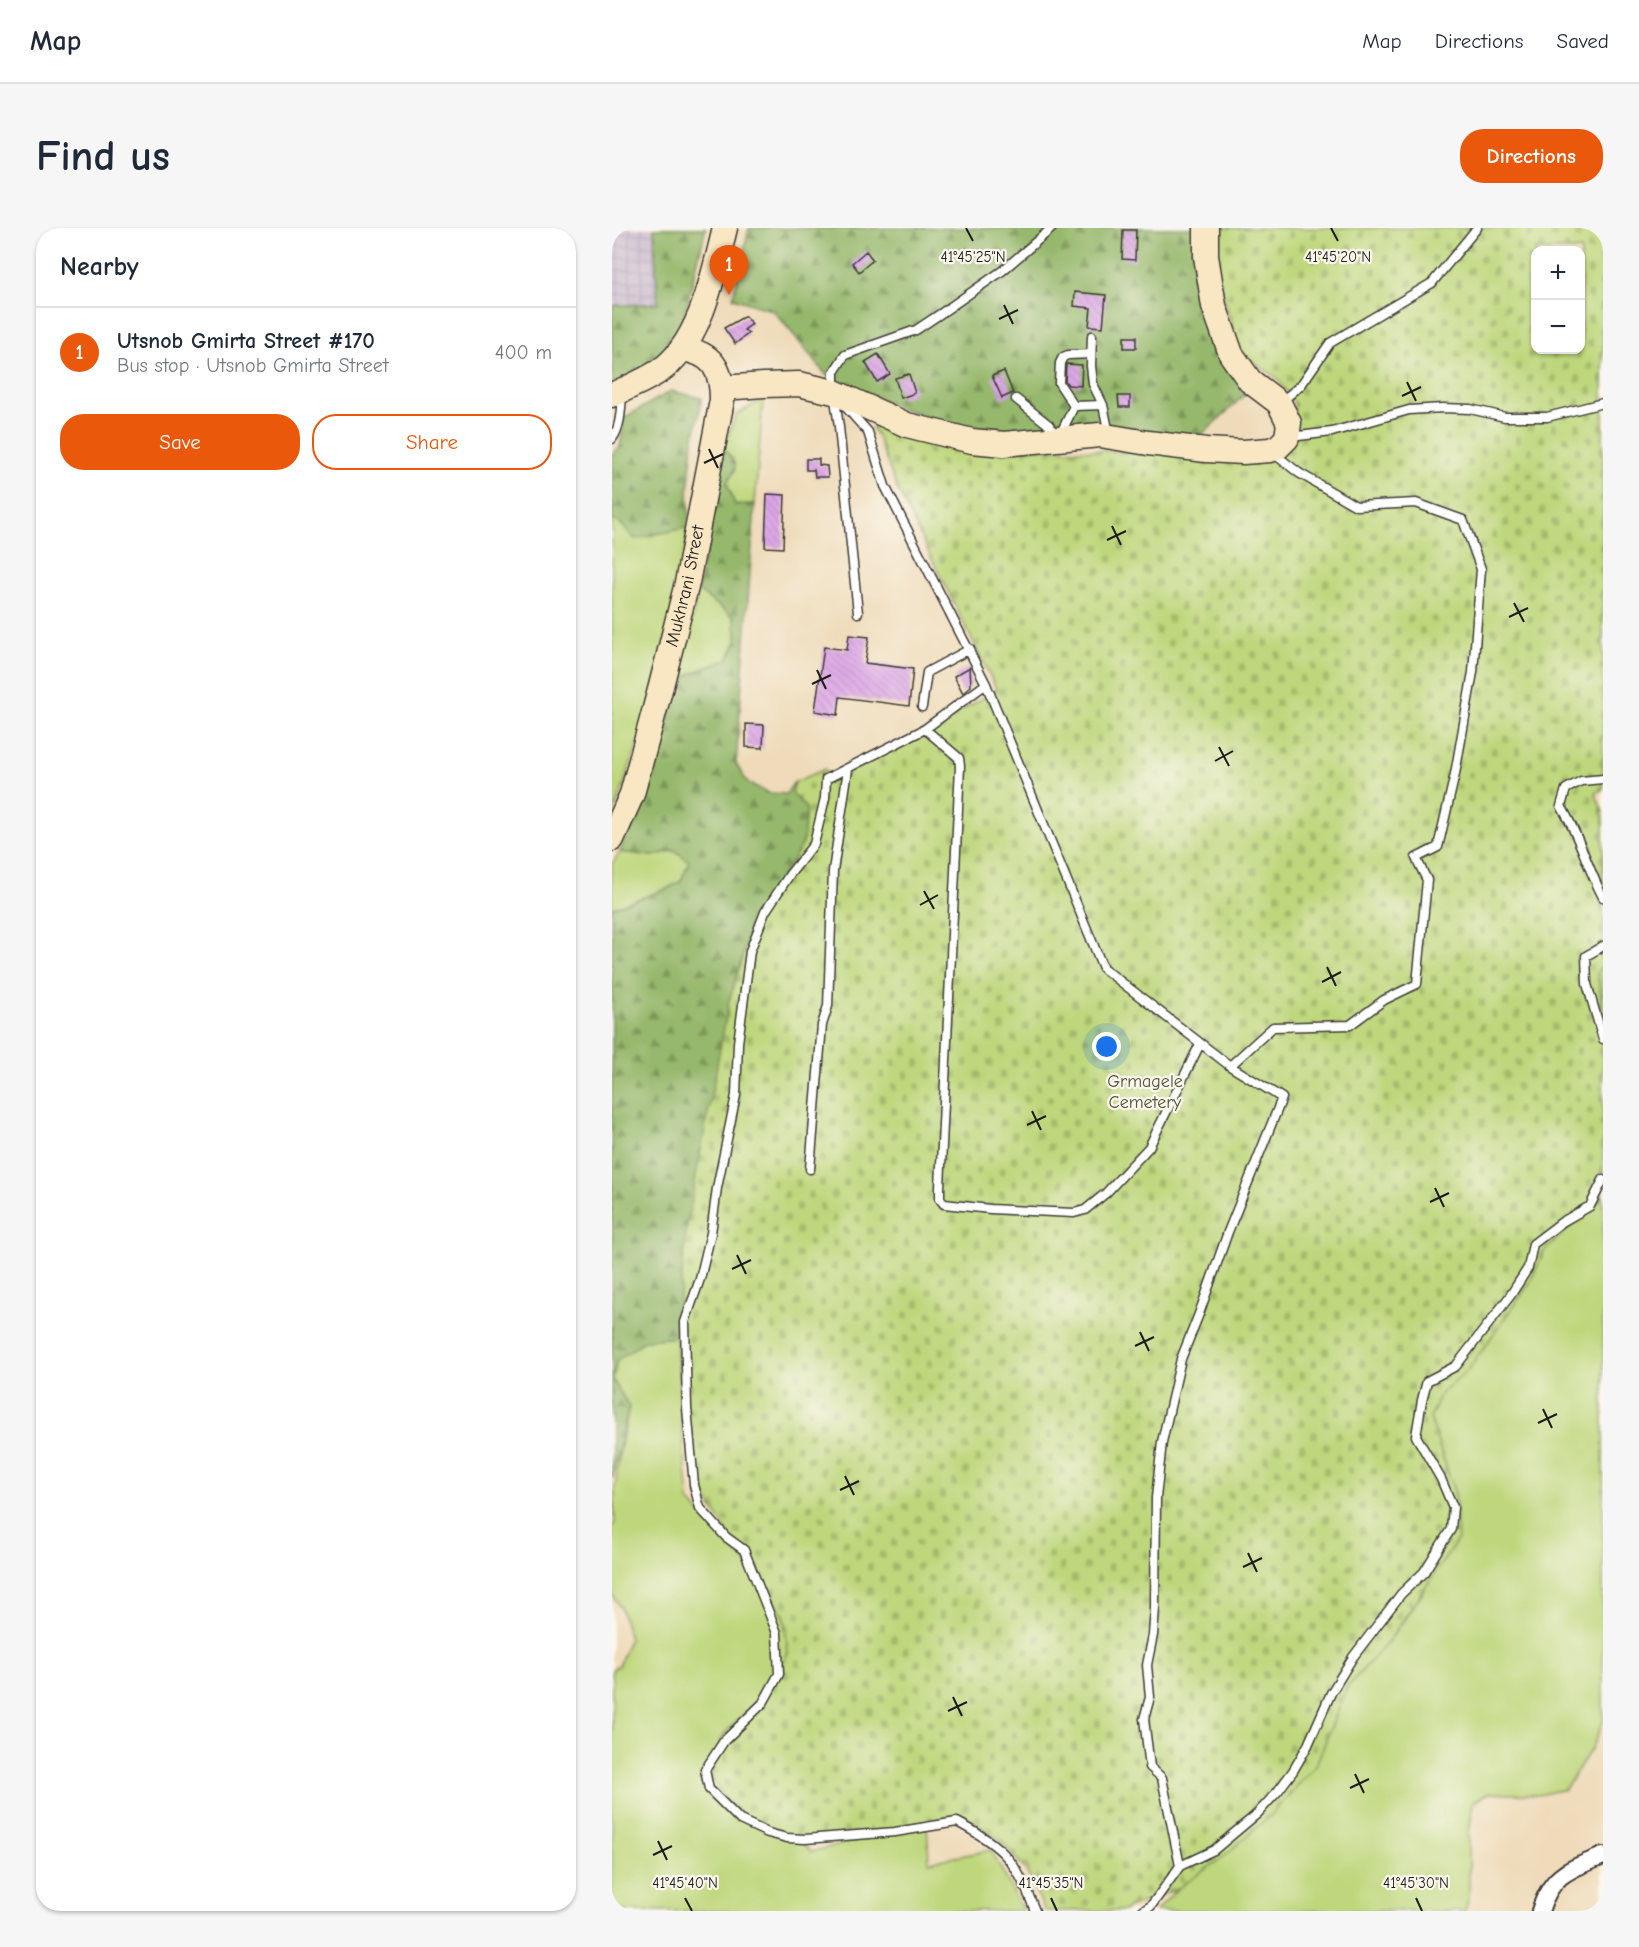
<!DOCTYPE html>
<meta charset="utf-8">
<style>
:root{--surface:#fff;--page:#f6f6f7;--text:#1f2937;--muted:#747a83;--line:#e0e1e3;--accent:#ea580c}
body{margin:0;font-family:"Comic Neue",sans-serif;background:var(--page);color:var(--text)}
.controls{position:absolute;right:18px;top:18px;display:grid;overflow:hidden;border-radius:12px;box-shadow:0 2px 4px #0004}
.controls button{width:54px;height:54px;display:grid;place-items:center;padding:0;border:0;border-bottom:2px solid var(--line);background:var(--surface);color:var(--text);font:30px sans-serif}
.you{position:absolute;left:495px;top:819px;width:21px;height:21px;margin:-15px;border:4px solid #fff;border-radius:50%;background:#1a73e8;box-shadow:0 0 0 9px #1a73e833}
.badge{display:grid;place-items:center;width:39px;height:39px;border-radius:50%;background:var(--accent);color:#fff;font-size:20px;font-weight:700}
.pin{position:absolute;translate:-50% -50px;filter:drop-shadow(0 2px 3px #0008)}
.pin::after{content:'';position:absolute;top:32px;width:21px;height:18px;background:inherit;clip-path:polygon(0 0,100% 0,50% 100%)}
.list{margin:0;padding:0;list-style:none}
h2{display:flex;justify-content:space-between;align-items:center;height:78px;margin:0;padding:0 24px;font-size:26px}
h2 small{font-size:20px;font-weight:400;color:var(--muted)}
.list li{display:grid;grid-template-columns:39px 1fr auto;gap:18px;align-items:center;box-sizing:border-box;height:90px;padding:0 24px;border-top:2px solid var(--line)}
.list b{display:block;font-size:22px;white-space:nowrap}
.list p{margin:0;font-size:20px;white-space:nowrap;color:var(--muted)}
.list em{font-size:20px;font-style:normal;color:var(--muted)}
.actions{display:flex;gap:12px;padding:18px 24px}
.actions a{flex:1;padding:14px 0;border:2px solid var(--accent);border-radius:24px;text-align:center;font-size:21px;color:var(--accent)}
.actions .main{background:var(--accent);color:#fff}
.map{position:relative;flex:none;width:991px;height:1683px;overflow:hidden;border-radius:24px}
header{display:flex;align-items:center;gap:36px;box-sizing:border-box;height:84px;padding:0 30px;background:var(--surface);border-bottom:2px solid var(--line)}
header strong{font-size:28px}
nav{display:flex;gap:33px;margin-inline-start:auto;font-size:21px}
.intro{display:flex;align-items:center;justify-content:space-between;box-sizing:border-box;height:144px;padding:0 36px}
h1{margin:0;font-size:42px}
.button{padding:15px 27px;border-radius:24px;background:var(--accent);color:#fff;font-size:21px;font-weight:700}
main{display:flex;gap:36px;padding:0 36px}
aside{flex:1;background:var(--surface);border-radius:24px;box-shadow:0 2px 4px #0004}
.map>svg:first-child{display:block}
.industrial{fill:url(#industrial-grid)}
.green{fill:#bed77c;stroke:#6d7a4c;stroke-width:1.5}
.forest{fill:url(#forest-firs);stroke:#596a44;stroke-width:1.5}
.cemetery{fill:url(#cemetery-stones);stroke:#6d7a4c;stroke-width:1.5;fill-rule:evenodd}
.building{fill:url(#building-back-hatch)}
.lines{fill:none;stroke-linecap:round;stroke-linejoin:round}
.lane-casing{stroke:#3c3934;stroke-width:11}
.street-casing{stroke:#3c3934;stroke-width:20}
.secondary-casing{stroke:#3c3934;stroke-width:27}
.lane{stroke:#fff;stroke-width:8}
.street{stroke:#fff;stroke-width:16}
.secondary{stroke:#f9e7c3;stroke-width:24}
.ticks{fill:none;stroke:#1c1c1c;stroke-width:2}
.labels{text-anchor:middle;stroke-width:4.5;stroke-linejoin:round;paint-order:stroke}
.street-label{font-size:18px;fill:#1c1c1c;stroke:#fbf7ec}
.park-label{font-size:18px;fill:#4d5439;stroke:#fbf7ec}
.ticks-label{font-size:15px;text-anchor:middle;fill:#1c1c1c;stroke:#fbf7ec;stroke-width:4.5;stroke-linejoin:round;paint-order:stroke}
</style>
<header>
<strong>Map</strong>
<nav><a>Map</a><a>Directions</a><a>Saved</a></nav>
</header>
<div class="intro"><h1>Find us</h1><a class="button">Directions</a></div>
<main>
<aside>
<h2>Nearby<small></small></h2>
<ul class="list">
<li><span class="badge">1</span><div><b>Utsnob Gmirta Street #170</b><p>Bus stop · Utsnob Gmirta Street</p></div><em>400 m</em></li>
</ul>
<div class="actions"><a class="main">Save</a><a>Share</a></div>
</aside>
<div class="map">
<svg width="991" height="1683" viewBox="0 0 991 1683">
<defs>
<pattern id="industrial-grid" width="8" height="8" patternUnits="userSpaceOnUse" patternTransform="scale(1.5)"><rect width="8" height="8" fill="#cebed2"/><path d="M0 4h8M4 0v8" fill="none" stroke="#b0a3b4"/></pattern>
<pattern id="forest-firs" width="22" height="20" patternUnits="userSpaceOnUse" patternTransform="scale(1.5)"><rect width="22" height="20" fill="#96b86c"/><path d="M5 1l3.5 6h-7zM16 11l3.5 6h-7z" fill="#7a9558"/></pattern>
<pattern id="cemetery-stones" width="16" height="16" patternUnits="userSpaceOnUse" patternTransform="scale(1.5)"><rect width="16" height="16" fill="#bed77c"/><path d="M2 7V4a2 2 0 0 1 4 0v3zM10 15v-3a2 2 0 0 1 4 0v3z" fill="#a3b86b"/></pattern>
<pattern id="building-back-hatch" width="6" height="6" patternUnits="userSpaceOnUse" patternTransform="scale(1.5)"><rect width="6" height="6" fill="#dba4e6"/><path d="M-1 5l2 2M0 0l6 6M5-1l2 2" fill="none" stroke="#bb8dc5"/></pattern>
</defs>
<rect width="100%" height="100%" fill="#fbf7ec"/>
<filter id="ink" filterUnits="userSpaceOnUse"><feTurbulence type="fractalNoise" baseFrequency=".0167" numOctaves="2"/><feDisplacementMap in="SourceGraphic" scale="12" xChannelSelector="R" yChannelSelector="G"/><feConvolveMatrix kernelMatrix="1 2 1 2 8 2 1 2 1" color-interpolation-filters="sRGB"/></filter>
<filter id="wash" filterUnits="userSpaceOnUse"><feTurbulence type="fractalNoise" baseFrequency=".008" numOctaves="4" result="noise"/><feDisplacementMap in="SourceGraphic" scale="24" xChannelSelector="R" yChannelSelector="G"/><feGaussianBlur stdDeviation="1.35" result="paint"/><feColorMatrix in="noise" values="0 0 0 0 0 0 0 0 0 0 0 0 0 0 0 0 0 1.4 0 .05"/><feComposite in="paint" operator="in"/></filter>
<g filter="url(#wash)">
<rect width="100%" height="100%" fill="#efdbba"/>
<path class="industrial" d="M0 0H42L46 75 0 78Z"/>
<path class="green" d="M151 171 143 276 123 277 115 255 123 242 111 220 124 187Z
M0 292 78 299 37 483 0 591Z
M86 363 122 389 125 413 116 431 66 451Z
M62 622 77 633 69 653 55 661 0 680V636L8 624 41 628Z
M991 737V782L985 743Z
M991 969V1494L980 1520 953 1561 926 1567 876 1565 861 1575 857 1606V1669L853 1683H544L565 1661 611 1629 658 1587 704 1537 735 1459 777 1413 810 1366 843 1266 818 1190 829 1165 856 1142 917 1056 933 1022Z
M64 1109 69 1187 77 1273 137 1339 172 1387 176 1425 152 1467 112 1506 186 1611 199 1624 315 1595 317 1634 379 1622 411 1683H0V1441L7 1438 17 1411 9 1380 0 1366V1299L3 1294C0 1254 9 1218 17 1179L1 1152 5 1132 33 1112Z"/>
<path class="forest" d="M42 0H94L70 97 52 121 33 142 0 156V78L46 75Z
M137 0H585L612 124 634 165 582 215 368 206 289 180 215 148 162 83 121 70Z
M59 163 90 170 81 214 76 264 78 299 23 311 7 294 0 292V225L8 219 12 190Z
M111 220C125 236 127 237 115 255L123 277 143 276 124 536 135 554 156 565 174 566 182 554 180 565 194 580 191 616 143 688 117 773 76 996 64 1109 33 1112 5 1132 1 1152 17 1179 0 1250V680L55 661 69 653 77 633 62 622 41 628 8 624 51 514 66 451 116 431 125 413 122 389 86 363Z"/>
<path class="cemetery" d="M593 0H991V561L983 565 991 584V737L985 744 991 782V969L933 1022 917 1056 856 1142 829 1165 818 1190 843 1266 846 1311 777 1413 735 1459 704 1537 659 1587 611 1629 565 1661 516 1680 512 1683H433L414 1642 388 1612 348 1585 315 1595 283 1602 186 1611 131 1588 111 1568 100 1548 101 1530 112 1506 152 1467 176 1425 172 1387 141 1344 90 1264 69 1187 64 1109 75 996 117 773 143 688 191 616 194 580 180 565 183 554 213 541 219 551 319 500 385 462 286 263 266 210 260 200 267 191 399 220 590 226 676 216 683 176 665 150 627 124ZM924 22H969V122H924Z"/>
<g id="blocks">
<path class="building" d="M511 2H524L523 32 510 31Z
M254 23 261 32 247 44 240 35Z
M463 64 494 67 491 99 477 98 479 80 462 78Z
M133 88 140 96 132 102 137 105 123 116 112 100Z
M512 109H524V120H512Z
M266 126 278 146 265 154 253 134Z
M454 136 470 137 469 158 456 157 453 153Z
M392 143 401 165 390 170 380 148Z
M297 146 303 165 289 170 283 150Z
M506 168H518V179H507Z
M194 231H207V237L215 238 216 249H203L202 242H194Z
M155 266 173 267 171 320 153 319Z
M237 407 257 409 253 435 301 441 297 478 228 469 226 487 203 483 212 419 235 422Z
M358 439 359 458 351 465 342 448Z
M134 496 152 497 151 520 134 519Z"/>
</g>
</g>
<g filter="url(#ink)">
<use href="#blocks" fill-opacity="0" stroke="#3c3934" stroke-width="1.5"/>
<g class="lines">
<g class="lane-casing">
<path id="lane" d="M480 108 479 138 481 156 491 177 497 206
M479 126 456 127 451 129 448 135 447 155 462 178 491 177
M404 171 437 197 446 211 462 178
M669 174 689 157 718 115 820 55 865 0
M233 178 256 204 273 258 374 456 491 740 618 838 670 870 616 1004 587 1086 569 1131 550 1214 544 1270 543 1380 541 1407 535 1437 538 1469 532 1491 538 1539 550 1550 568 1638
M678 209 720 204 797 182 831 180 858 181 893 189H935L991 175
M0 211C9 199 9 180 10 166
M246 385 227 199 222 164V144L233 127 304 102 331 84 390 43 440 0
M374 456 313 501 214 551 213 570 202 616 178 646 153 684 138 723 126 815 124 867 105 960 99 1005 88 1051 73 1094 75 1180 82 1257 88 1280 114 1309 132 1322 165 1405 167 1446 151 1475 112 1513 93 1542 97 1561 128 1592 156 1605 175 1610 193 1611 283 1604 345 1594C393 1619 404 1633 423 1683
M310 479 315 444 358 421
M313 501 347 530 348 538 328 959V971L332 976 378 981 462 985 473 982 494 965 537 919 588 816
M991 551 969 553 954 561 949 578C967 607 975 639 991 669
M991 718 974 728 975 756 991 811
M618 838 661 799 738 797 772 772 805 756 815 652 804 630 826 619 843 546 861 444 869 341 851 292 804 275 744 278 687 245 661 225
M198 941 210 797 216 778 221 643 236 541
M531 1683 539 1678 568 1638 602 1622 645 1586 666 1563 681 1543 696 1517 719 1465 741 1429 789 1366 812 1344 839 1301 841 1279 829 1251 804 1208 810 1172 815 1153 844 1138 898 1068 916 1040 921 1016 950 994 978 978 991 952"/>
</g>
<g class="street-casing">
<path id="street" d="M928 1683C940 1645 957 1642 991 1628"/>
</g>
<g class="secondary-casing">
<g id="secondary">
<path d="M110 160 152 157 187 156 222 164 295 197 360 213 392 216 488 207 536 215 594 222 631 224 658 222 666 219 675 210 677 195 667 175 638 153 619 126 602 78 594 28V0"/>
<path d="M0 167C15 160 32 153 46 144 88 118 102 45 113 0"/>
<path id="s1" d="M0 611 20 566 49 458 75 355 110 172C110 142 101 125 70 121"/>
</g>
</g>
<use href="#lane" class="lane"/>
<use href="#street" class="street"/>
<use href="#secondary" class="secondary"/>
</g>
</g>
<path class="ticks" d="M354 0 361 13M719 0 726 13M392 77 401 96M387 91 406 82M795 154 804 173M790 168 809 159M97 221 106 240M92 235 111 226M500 298 509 317M495 312 514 303M902 375 912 394M897 389 916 380M205 442 214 461M200 456 219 447M607 519 617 538M603 533 621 523M312 663 322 681M308 677 326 667M715 739 724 758M710 754 729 744M420 883 429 902M415 897 434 888M823 960 832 979M818 974 837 965M125 1027 134 1046M120 1041 139 1032M528 1104 537 1123M523 1118 542 1109M931 1181 940 1200M926 1195 945 1186M233 1248 242 1267M228 1262 247 1253M636 1325 645 1344M631 1339 650 1330M341 1469 350 1488M336 1483 355 1474M743 1546 752 1565M738 1560 757 1551M46 1613 55 1632M41 1627 60 1618M73 1670 80 1683M439 1670 445 1683M804 1670 810 1683"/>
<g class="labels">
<g class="street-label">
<text dy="6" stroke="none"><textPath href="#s1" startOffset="264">Mukhrani Street</textPath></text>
</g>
<g class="park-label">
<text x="533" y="859">Grmagele<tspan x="533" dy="21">Cemetery</tspan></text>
</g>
</g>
<g class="ticks-label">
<text x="361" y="34">41°45'25"N</text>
<text x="726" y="34">41°45'20"N</text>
<text x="73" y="1660">41°45'40"N</text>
<text x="439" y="1660">41°45'35"N</text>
<text x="804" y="1660">41°45'30"N</text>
</g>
</svg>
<div class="controls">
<button>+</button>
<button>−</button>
</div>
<div class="you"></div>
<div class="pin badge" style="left:117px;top:67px">1</div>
</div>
</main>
